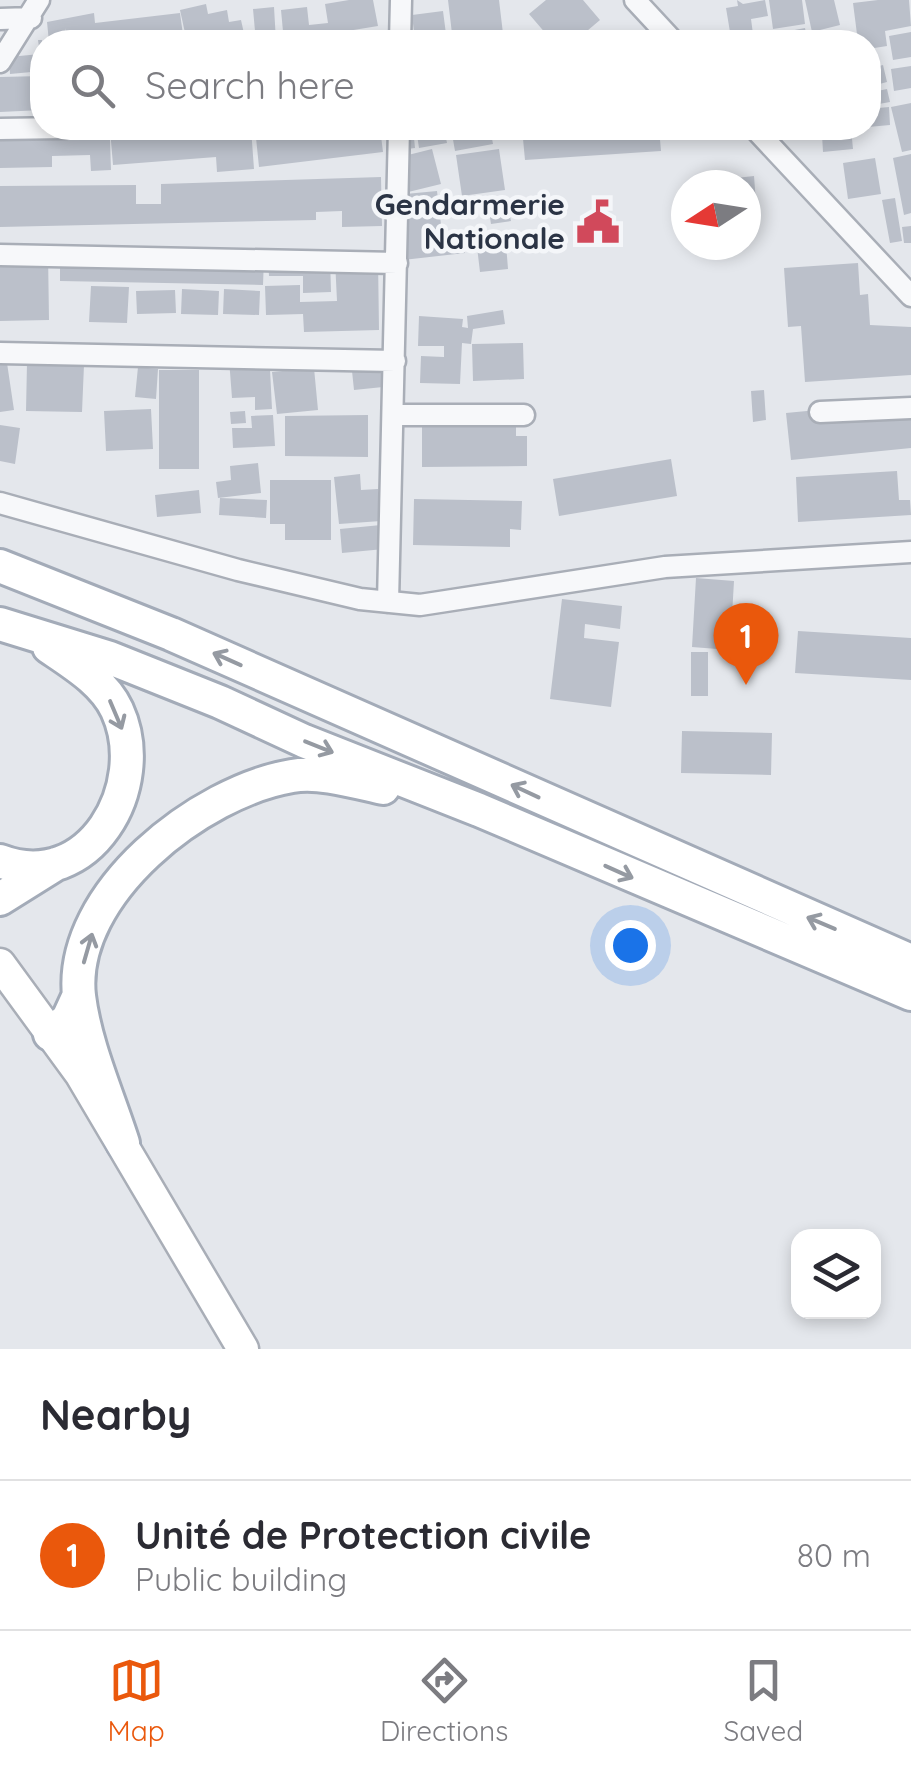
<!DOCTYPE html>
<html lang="en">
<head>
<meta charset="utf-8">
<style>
	:root { --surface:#fff; --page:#f2f2f3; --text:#2b2b33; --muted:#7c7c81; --line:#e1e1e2; --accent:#ea580c }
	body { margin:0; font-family:Quicksand,sans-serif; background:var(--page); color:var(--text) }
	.controls { position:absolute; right:30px; bottom:30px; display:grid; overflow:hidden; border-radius:20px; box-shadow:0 5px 15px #0003 }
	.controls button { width:90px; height:90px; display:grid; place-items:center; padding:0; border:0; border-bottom:2px solid var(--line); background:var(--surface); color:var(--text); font:50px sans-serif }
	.compass { position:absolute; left:671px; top:170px; width:90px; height:90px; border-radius:50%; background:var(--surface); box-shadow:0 5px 15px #0003; rotate:258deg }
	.you { position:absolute; left:630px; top:945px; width:35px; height:35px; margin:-25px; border:8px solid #fff; border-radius:50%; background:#1a73e8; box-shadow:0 0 0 15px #1a73e833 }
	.badge { display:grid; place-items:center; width:65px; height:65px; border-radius:50%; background:var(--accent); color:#fff; font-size:32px; font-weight:700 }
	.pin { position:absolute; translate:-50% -82px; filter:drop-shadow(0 2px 5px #0008) }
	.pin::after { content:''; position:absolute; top:52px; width:35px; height:30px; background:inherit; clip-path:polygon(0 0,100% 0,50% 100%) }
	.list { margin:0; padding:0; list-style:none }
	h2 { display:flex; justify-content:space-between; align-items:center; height:130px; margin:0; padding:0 40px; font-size:42px }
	h2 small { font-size:32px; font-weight:400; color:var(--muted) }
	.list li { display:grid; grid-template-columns:65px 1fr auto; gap:30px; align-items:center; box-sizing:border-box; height:150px; padding:0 40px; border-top:2px solid var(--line) }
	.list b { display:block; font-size:38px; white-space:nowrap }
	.list p { margin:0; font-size:32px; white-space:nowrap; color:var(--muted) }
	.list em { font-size:32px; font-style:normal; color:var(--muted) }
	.icon { flex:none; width:55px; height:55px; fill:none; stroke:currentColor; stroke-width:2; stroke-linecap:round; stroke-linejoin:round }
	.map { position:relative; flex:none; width:911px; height:1349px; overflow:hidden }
	.search { position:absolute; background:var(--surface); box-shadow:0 5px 15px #0003; left:30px; right:30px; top:30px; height:110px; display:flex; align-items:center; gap:25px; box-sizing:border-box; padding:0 35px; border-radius:40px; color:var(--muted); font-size:38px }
	.sheet { height:280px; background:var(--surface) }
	nav { display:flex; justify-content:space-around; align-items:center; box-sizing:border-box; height:140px; border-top:2px solid var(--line); background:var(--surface); font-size:28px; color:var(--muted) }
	nav a { display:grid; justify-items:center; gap:5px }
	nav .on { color:var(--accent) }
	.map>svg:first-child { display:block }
</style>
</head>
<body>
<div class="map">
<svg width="911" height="1349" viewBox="0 0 911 1349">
	<rect width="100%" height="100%" fill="#e4e7ec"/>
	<!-- building -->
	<path fill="#bbc0ca" d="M349 0H373L378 26 329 34 330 42H284L281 10 307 7 309 25 328 23 325 4Z
		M448 0H499L504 42H453Z
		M546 0H583L600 20 574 42H553L529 14Z
		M737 0 743 4 765 0 768 16 751 19 753 34 731 38 726 8 738 6Z
		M769 0H802L805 24 773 29Z
		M805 0H834L840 25 812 32Z
		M878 0H909L911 26 885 31 887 46 868 49V42H858L853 3Z
		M206 4 208 14 227 10 229 22 241 20 245 38 187 42 180 10Z
		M274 7 276 41 256 42 253 9Z
		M443 11 446 34 432 35 433 42H393L392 34 414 32 412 15Z
		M94 13 95 23 180 13 184 42H68L65 28 66 42H49L47 22Z
		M805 28 807 38 839 32 841 42H775L774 34Z
		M911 32V57L893 60 889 36Z
		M771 35 773 42H739V41Z
		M38 40H42V71L10 74 9 57 40 54Z
		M883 65 887 82 872 86 868 69Z
		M911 66V88L894 91 891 69Z
		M42 76V110L0 112V77Z
		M887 89 890 102 868 106V93Z
		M911 103V150L902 152 891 107Z
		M889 107 890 125 868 127V109Z
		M0 126 101 128V140H110L111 170 91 171 90 155 52 156V167L0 168Z
		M130 128H251L254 169 217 172 216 157 113 165 110 129Z
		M255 128H380L383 152 259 167Z
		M396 128H413L415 148 399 150Z
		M416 128H444L447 143 419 148Z
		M451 128H490L493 144 455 151Z
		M522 128H659L661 151 525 160Z
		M790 128H851L853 149 823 152 822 135 792 138Z
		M432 149 441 184 396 195 388 160Z
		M499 149 505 190 462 196 456 155Z
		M911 154V213L904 215 893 158Z
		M875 158 881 194 848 199 843 163Z
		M754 176 757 215H746V185H736V178Z
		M381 177 382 226 342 227V211L316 212V220L0 227V186L136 185V204H161V184Z
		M437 191 442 233 462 231 465 253 403 260 395 195Z
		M895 198 902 241 890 243 882 200Z
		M507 201 511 221 491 224 488 205Z
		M911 226V243H904L902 227Z
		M506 244 508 269 480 272 477 247Z
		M48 252 49 320 0 321V253Z
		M60 252 264 258 263 285 60 281Z
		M330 257 331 292 303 293V276H269L268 258Z
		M378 259 379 330 304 332 303 314 266 315 265 286 300 285V302L337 301 335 260Z
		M858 263 860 295 868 294 870 325 911 327V375L805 382 801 326 788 327 784 268Z
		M91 286 129 287 127 323 89 322Z
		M182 289 219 291 218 315 181 314Z
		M224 289 260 291 259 315 223 314Z
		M175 290 176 313 137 314 136 291Z
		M503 310 505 324 473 329 471 344 462 343 460 384 420 383 421 356 444 357V346H418L419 316 463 319 462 327 468 328 467 316Z
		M523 343 524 379 473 381 472 344Z
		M242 358 243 370 270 369 272 409 255 410V397L232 398 229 359Z
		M7 363 14 410 0 412V364Z
		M27 363 84 365 82 412 26 411Z
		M138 367 158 369 156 399 135 397Z
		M381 367 383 387 354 390 352 371Z
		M314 368 318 410 277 414 272 372Z
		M159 370H199V469H159Z
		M764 390 766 420 753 422 751 391Z
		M911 401V448L791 460 786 413Z
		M151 409 153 449 106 451 104 411Z
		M245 411 246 423 231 424 230 412Z
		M273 415 275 446 233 448 232 428H252L251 416Z
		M368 415V457L285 456V416Z
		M422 420 516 421V436H527V466L422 467Z
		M0 425 20 428 15 464 0 461Z
		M671 459 677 496 559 516 553 479Z
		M258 463 261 493 218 498 216 482 231 480 230 466Z
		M897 471 899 500H910L911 515 798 522 796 477Z
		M360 474 361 490 378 489 381 521 339 524 334 477Z
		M270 480H331V540H285V524H270Z
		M199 490 201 513 157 517 155 495Z
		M220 498 267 500 266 518 219 515Z
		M414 499 522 501 521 530 510 529V547L413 545Z
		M381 525 384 549 342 553 340 529Z
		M696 578 734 581 730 650 692 647Z
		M562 599 622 606 620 629 585 624 584 638 619 642 611 707 550 699Z
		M798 631 911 638V680L795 673Z
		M691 652H708V696H691Z
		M682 731 772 733 771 775 681 773Z"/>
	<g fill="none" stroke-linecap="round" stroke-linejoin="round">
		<!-- minor casing -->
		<g stroke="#a9aeb7" stroke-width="25">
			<path id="minor" d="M635 0 674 42
				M0 19 31 18
				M400 42 401 0
				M0 62 39 0
				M754 128 911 296
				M0 129 65 128
				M0 255 397 263
				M0 353 395 361
				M820 412 911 408
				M393 415H524
				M0 503 238 570 360 599 420 605 665 567 911 552
				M388 602 399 128"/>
		</g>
		<!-- secondary casing -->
		<g stroke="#a9aeb7" stroke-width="35">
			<path id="secondary" d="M0 964 81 1075 243 1349"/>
		</g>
		<!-- primary casing -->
		<g stroke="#a3abb8" stroke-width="38">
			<path id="primary" d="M0 566 171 634 911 961
				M0 624 110 658 220 702 304 741 479 810 911 994
				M0 861C89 895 152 786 117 710 104 682 74 664 49 647
				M0 899 56 864
				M50 1034 68 1019 79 995
				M123 1143C108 1096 85 1045 79 996 68 893 201 791 292 776 319 771 356 782 383 788"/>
		</g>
		<!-- minor -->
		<use href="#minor" stroke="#f7f8fa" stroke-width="20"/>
		<!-- secondary -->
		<use href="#secondary" stroke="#fff" stroke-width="30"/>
		<!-- primary -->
		<use href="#primary" stroke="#fff" stroke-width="32"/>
	</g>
	<!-- one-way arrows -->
	<defs><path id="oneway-shaft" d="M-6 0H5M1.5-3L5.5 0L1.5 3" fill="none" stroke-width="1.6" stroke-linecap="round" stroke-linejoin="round" transform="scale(2.5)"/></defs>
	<g stroke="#959aa2">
		<use href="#oneway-shaft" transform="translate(227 659) rotate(-156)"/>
		<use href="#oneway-shaft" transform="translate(116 715) rotate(67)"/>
		<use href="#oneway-shaft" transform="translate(319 747) rotate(22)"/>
		<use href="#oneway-shaft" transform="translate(525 791) rotate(-155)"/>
		<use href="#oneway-shaft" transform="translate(619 872) rotate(24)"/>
		<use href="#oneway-shaft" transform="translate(821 923) rotate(-157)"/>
		<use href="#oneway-shaft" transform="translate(88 948) rotate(-74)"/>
	</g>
	<!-- icons -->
	<defs>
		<g id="civic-bare" transform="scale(3.45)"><path d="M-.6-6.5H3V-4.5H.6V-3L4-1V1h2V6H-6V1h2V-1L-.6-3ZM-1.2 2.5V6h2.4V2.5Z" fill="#d1495b" stroke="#f4f6f9" stroke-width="2.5" paint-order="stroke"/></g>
	</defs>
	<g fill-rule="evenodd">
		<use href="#civic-bare" x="598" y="222"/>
	</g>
	<g text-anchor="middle" stroke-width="9" stroke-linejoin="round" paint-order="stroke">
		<!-- poi labels -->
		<g font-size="30" font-weight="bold" fill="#2b3445" stroke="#f4f6f9" text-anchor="end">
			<text x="565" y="215">Gendarmerie<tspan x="565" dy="34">Nationale</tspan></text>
		</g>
	</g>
</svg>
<div class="controls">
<button><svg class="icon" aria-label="layers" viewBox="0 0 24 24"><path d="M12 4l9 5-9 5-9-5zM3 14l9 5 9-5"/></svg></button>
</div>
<svg class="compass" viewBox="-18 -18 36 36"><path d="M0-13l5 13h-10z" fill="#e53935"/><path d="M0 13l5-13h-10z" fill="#7c7c81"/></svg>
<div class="you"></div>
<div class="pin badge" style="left:746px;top:685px">1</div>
<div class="search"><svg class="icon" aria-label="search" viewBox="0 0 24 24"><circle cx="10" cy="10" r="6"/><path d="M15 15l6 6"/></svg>Search here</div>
</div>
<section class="sheet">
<h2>Nearby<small></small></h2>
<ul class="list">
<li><span class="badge">1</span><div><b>Unité de Protection civile</b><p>Public building</p></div><em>80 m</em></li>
</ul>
</section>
<nav>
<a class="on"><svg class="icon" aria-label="map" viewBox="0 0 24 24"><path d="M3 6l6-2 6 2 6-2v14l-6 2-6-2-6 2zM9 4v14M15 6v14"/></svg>Map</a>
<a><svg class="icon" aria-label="directions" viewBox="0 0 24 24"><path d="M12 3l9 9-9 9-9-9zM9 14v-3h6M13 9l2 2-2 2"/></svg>Directions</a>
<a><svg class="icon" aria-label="saved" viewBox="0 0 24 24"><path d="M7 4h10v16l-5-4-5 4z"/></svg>Saved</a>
</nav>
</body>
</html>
